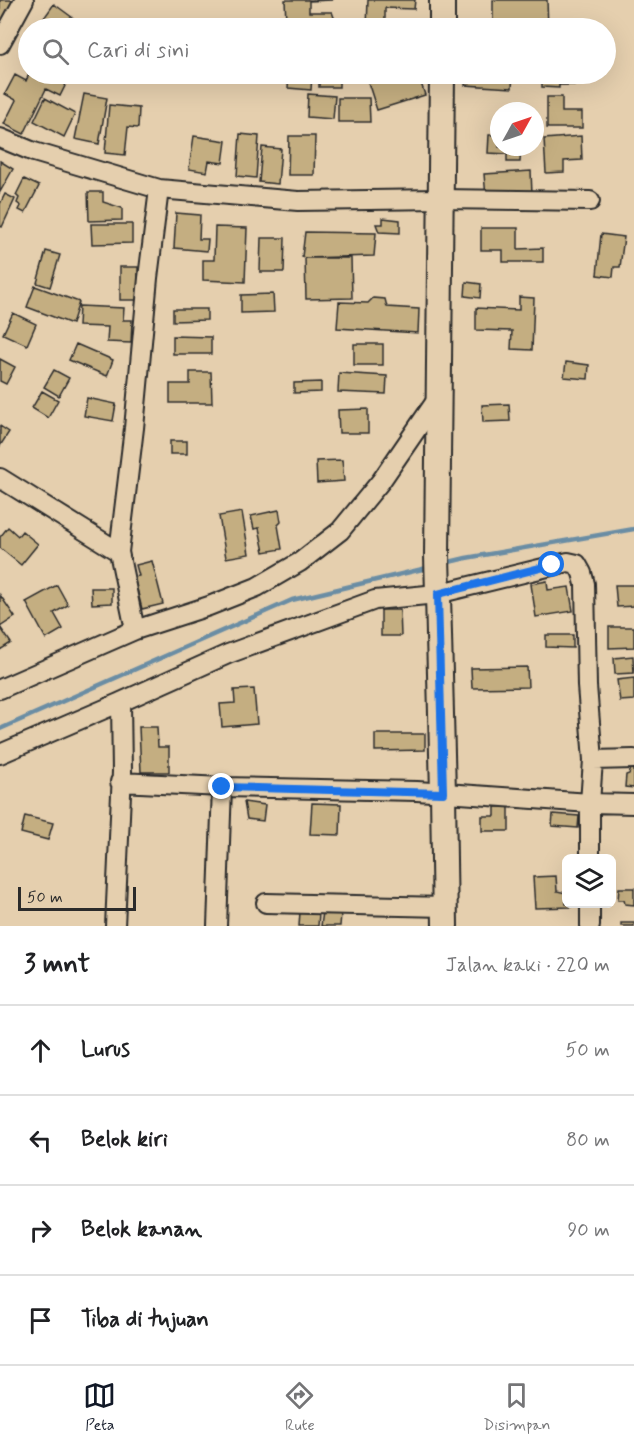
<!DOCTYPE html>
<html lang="id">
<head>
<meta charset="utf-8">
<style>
	:root { --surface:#fff; --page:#f2f2f2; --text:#202124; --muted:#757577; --line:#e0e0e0; --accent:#111827 }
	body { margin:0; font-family:Mynerve,sans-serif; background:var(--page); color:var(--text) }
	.controls { position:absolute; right:18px; bottom:18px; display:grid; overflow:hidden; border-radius:9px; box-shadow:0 6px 24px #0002 }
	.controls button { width:54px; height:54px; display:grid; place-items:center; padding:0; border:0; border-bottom:2px solid var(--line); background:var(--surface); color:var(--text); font:30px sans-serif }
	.compass { position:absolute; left:490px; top:102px; width:54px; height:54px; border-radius:50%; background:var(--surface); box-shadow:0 6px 24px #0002; rotate:50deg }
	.scale { position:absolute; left:18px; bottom:15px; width:118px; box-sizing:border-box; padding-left:6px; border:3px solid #2b2b2b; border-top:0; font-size:16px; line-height:21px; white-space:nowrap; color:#2b2b2b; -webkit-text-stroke:4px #e5cfae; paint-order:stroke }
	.stop { position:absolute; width:18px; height:18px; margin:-14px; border:4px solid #1a73e8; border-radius:50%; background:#fff }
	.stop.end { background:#1a73e8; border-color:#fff; box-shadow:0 2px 6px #0008 }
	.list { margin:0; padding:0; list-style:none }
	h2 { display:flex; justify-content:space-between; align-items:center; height:78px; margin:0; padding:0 24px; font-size:26px }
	h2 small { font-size:20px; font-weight:400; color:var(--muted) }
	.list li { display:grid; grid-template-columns:39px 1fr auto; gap:18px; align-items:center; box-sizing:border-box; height:90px; padding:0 24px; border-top:2px solid var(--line) }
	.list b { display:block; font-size:22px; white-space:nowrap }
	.list em { font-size:20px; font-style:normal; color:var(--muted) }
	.icon { flex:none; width:33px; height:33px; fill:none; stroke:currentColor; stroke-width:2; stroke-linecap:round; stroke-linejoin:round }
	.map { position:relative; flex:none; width:634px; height:926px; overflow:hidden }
	.search { position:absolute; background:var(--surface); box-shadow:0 6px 24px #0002; left:18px; right:18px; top:18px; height:66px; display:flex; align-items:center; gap:15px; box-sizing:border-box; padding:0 21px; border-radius:33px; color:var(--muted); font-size:22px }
	.sheet { height:438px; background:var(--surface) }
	nav { display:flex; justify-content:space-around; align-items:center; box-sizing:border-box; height:84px; border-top:2px solid var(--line); background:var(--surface); font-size:16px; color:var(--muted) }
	nav a { display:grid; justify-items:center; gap:3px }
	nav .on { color:var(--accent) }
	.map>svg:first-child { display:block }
</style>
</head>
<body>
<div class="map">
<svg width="634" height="926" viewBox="0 0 634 926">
	<rect width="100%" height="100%" fill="#e5cfae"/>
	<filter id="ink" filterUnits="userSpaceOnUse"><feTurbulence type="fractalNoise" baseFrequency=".0167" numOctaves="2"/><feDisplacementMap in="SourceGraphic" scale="12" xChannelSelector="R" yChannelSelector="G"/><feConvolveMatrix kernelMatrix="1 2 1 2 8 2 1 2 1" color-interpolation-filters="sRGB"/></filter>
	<g filter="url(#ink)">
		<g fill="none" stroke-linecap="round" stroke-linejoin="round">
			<!-- stream -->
			<path stroke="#6a8da4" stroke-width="4.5" d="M445 563 466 558 634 529
				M0 729 292 600 431 567"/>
		</g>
		<!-- building -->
		<path fill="#c4ae81" stroke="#2b2b2b" stroke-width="1.5" d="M0 0H11L18 4 0 32Z
			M285 0H333L309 1V12H332L335 20 286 21Z
			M368 0H415L414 9 385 8V21L408 22 407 28H367Z
			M493 0H547L548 28H528V21L493 22Z
			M54 4 84 26 82 28H53L55 26 44 18Z
			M284 26H339V28H284Z
			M29 74H60L69 78 60 96 46 89 24 134 4 124 16 100 5 94 15 75 26 81Z
			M289 74H312L311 90 288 88Z
			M319 74H339V87H319Z
			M374 74H418L425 95 377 110 366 76Z
			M466 74H513L512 88 465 85Z
			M542 74H574V85H559V88L542 87Z
			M84 94 107 98 99 144 75 139Z
			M308 94 335 96 333 119 307 117Z
			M547 97H562V112H582V128H547Z
			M45 98 75 114 64 137 34 121Z
			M338 98H369L370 122H338Z
			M109 105 139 108 138 128 128 127 125 155 105 153Z
			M513 107 531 108V111H512Z
			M240 134 259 136 256 178 237 176Z
			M489 135H499V147H521L520 162H507V154L488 153Z
			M194 136 226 141 223 163 209 161 207 172 189 169Z
			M289 136H315L314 175H288Z
			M581 136 582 160 564 161V172L546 173 544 139Z
			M262 147 281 149 278 184 259 182Z
			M0 161 13 169 0 192Z
			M531 171 532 194 486 197 484 174Z
			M24 179 39 186 25 213 19 210 21 206 17 203 19 198 16 195Z
			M88 192H103V202L122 208V220L89 221Z
			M5 194 15 199 2 227 0 226V204Z
			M176 213 200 215 199 239H208L207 251 174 248Z
			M383 218 400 220V233L379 232 376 224H383Z
			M91 224H132V243L92 244Z
			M215 227 247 228 245 282 203 280V260H214Z
			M481 228H518V249L543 248V262H503V250H481Z
			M305 232 376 233 374 256 305 258 302 257Z
			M601 234 624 237 620 267H614L613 277 597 275Z
			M261 238H285L284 272H260Z
			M46 251 60 255 50 287 37 283Z
			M305 258H351L352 298 306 299Z
			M120 267H138V300H120Z
			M466 282 481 284 480 298 465 296Z
			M35 286 79 302 72 324 27 307Z
			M273 294 274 312 241 313V295Z
			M519 297 534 298 532 350 511 349 512 331 476 330V308L519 310Z
			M373 298 385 299 387 307 419 309 418 333 337 328 339 302 368 303Z
			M79 306 124 308 123 320H132L131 343 107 342 108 327 78 326Z
			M173 309H207V320L173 321Z
			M13 313 36 324 27 345 3 334Z
			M173 336 211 337V354H173Z
			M76 344 113 360 107 376 69 360Z
			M354 344H383V365H354Z
			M0 359 15 367 6 384 0 381Z
			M566 362 589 365 588 379 564 377Z
			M54 370 69 378 59 396 44 387Z
			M190 372H211L212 403H170V384H190Z
			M339 373 387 376 386 394 338 392Z
			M321 382V392L294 393V383Z
			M42 391 58 400 48 418 32 408Z
			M87 398 116 404 113 421 84 416Z
			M509 404 510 421 483 422 482 405Z
			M368 409V433H339L338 410Z
			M0 426 9 432 0 446Z
			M170 441H187V454H170Z
			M342 460 344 481 317 483 316 461Z
			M279 510 281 522 278 525 282 549 264 552 259 528 254 529 251 516Z
			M242 512 249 554 226 558 219 516Z
			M8 527 18 536 22 531 38 544 21 565 0 548V537Z
			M152 561 163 604 142 609 134 577 139 576 136 565Z
			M547 581 548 590 569 587 573 611 536 617 531 584Z
			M57 585 68 605 54 613 63 629 46 639 26 602Z
			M615 585H634V606L617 607Z
			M91 588H112V603L92 604Z
			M0 595 15 617 0 627 11 643 0 650Z
			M381 610H400L401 636H381Z
			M609 627H634V647L609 648Z
			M546 635H573V648L546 647Z
			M633 656 634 673 615 674 614 658Z
			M527 667 528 687 472 688 471 668Z
			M634 678V700L620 701 617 680Z
			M254 689 257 724 222 727 220 704 235 703 234 690Z
			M139 727H157L158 747H169V772H141Z
			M375 734H425V750L375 751Z
			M631 769H634V788L625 787 626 775 629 774Z
			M244 802 265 805 263 821 247 819Z
			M312 803 341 804 340 835 310 834Z
			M495 807H509V831H482V816H495Z
			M553 814 579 816 578 828 552 826Z
			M25 816 53 823 48 840 21 833Z
			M556 876 557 891 566 893V904H571V907L535 908 533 877Z
			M619 888H634V905L625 904 624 900H618Z
			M300 912 319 913 318 926H299Z
			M323 912 341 914 340 926H321Z
			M621 923H634V926H621Z"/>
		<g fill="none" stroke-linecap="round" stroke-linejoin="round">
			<!-- street casing -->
			<g stroke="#2b2b2b" stroke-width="22">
				<path id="street" d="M0 44 24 0
					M0 138 34 152 159 189 298 201 440 199 590 201
					M0 478 119 552
					M135 630 119 552 134 428 148 278 159 189
					M0 689 135 630 209 606 257 587 300 562 340 531 381 481 438 398
					M0 754 121 702
					M120 782 222 787 417 791 590 803 634 804
					M590 858V803L593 760 634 759
					M266 903 445 907
					M115 926 122 772 121 702 228 654 375 600 437 594 568 562 577 564 582 573 585 584 587 686 593 760
					M217 926 222 787
					M590 926V904"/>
			</g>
			<!-- secondary casing -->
			<g stroke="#2b2b2b" stroke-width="28">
				<path id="secondary" d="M442 28V0
					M442 74 437 555 443 793 445 926"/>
			</g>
			<!-- street -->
			<use href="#street" stroke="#e5cfae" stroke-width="18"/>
			<!-- secondary -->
			<use href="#secondary" stroke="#e5cfae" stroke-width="24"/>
		</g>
	</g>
	<g fill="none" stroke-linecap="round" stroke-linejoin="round" filter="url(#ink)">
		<!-- route -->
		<path stroke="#1a73e8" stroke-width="8" d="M222 787 443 793 438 594 552 565"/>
	</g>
</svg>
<div class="controls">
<button><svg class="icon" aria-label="layers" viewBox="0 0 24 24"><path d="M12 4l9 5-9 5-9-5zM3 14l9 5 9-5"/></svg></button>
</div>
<svg class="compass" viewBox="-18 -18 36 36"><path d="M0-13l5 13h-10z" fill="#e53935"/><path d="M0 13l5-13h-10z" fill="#757577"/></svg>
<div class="scale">50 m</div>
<div class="stop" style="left:552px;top:565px"></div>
<div class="stop end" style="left:222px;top:787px"></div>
<div class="search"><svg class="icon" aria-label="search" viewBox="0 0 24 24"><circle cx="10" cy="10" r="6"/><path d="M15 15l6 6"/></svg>Cari di sini</div>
</div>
<section class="sheet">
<h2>3 mnt<small>Jalan kaki · 220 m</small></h2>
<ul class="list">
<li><svg class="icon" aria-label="ahead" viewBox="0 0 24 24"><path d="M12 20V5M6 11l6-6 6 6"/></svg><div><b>Lurus</b></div><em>50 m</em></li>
<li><svg class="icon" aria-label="left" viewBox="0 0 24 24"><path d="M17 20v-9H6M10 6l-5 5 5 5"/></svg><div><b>Belok kiri</b></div><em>80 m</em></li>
<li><svg class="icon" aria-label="right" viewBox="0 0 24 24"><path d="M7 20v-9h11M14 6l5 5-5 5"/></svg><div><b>Belok kanan</b></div><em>90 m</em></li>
<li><svg class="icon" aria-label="arrive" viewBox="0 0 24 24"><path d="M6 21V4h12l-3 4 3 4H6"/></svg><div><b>Tiba di tujuan</b></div></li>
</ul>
</section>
<nav>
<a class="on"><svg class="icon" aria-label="map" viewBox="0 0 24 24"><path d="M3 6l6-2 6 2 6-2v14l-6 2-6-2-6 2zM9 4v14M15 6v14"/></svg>Peta</a>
<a><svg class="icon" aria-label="directions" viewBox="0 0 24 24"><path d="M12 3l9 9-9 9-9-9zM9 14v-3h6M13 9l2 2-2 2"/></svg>Rute</a>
<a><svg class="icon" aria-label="saved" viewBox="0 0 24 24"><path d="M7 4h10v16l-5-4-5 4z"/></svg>Disimpan</a>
</nav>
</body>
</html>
